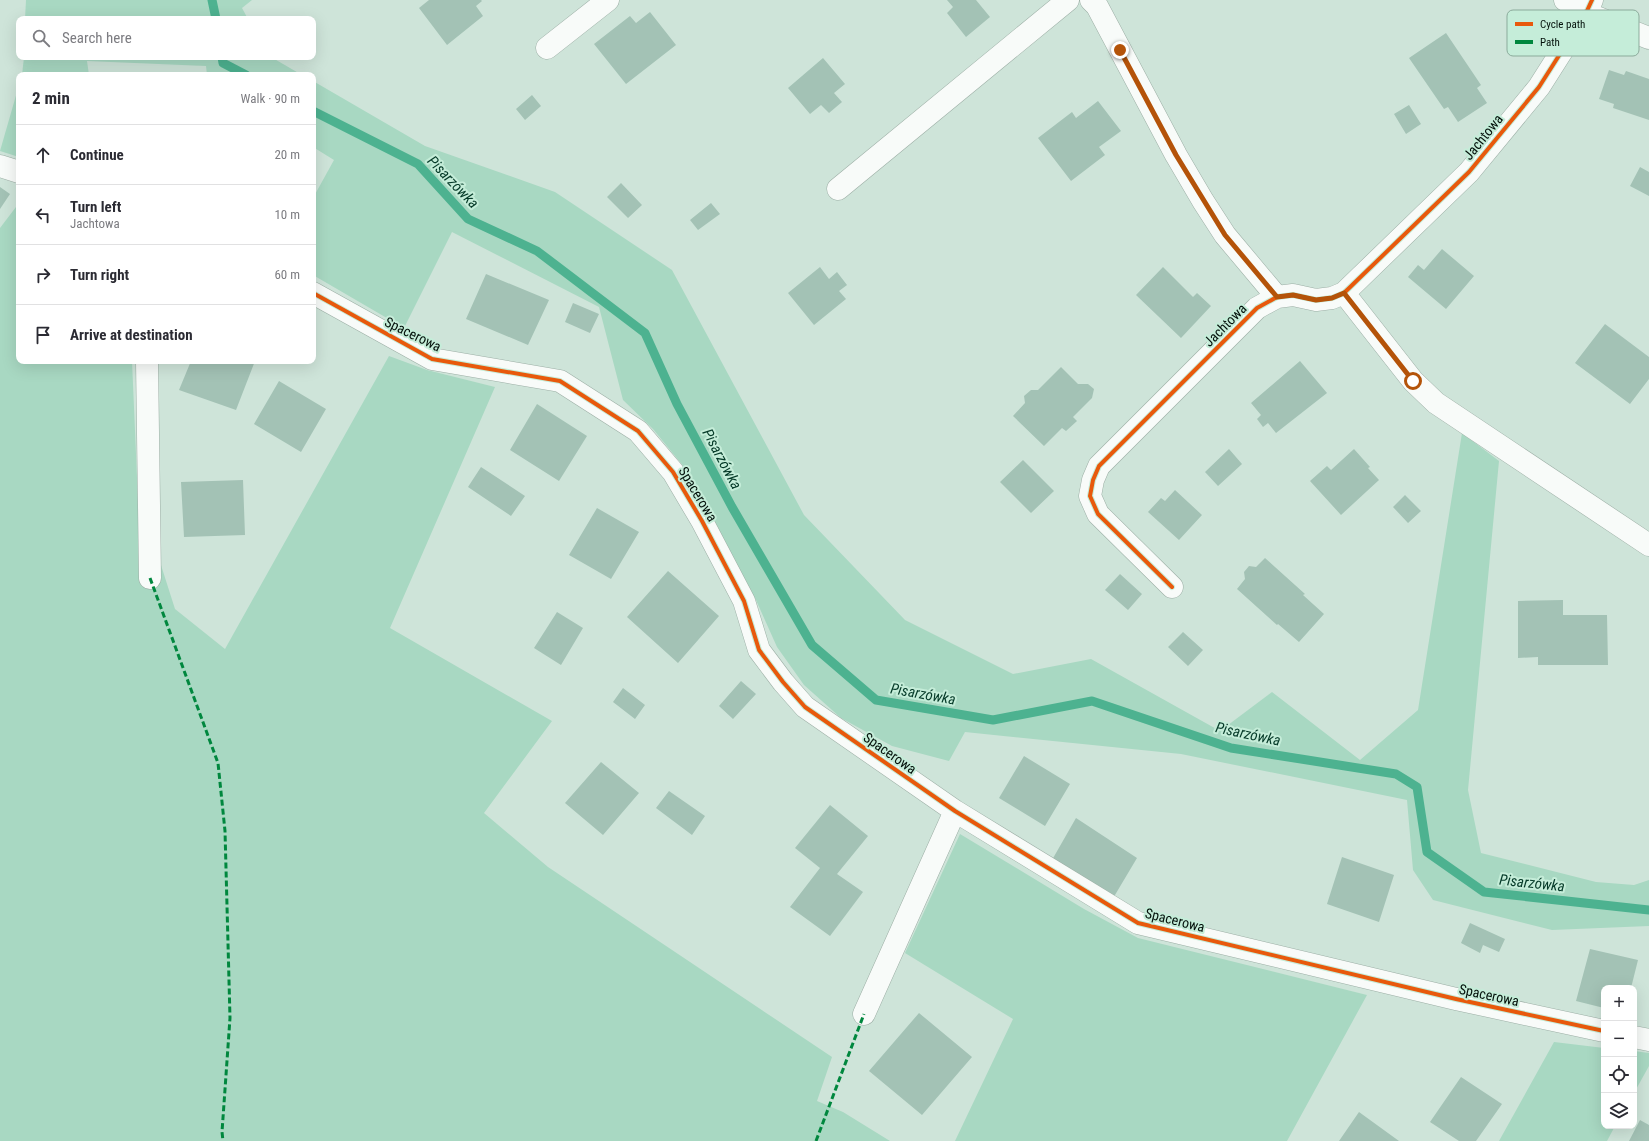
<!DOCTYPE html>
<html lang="en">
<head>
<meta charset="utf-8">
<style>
	:root { --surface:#fff; --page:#f2f2f3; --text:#2b2b33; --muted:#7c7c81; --line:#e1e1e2 }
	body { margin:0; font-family:"Roboto Condensed",sans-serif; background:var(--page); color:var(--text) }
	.controls { position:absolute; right:12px; bottom:12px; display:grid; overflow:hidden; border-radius:8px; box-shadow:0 4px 16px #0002 }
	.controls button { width:36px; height:36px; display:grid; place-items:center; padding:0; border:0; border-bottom:1px solid var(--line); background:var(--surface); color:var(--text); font:20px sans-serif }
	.stop { position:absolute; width:12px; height:12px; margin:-9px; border:3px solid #b45309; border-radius:50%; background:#fff }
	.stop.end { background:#b45309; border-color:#fff; box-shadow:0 1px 4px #0008 }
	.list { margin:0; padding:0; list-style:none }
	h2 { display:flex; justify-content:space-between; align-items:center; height:52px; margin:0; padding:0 16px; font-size:17px }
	h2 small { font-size:13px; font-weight:400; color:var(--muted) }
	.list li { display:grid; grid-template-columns:26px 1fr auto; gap:12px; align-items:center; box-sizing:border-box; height:60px; padding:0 16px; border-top:1px solid var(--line) }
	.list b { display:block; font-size:15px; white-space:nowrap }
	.list p { margin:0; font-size:13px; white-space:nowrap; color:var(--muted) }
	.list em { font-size:13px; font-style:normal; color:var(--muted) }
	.icon { flex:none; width:22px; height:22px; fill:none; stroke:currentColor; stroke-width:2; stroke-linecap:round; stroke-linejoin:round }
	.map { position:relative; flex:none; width:1649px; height:1141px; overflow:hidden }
	.search { position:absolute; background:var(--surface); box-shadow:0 4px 16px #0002; left:16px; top:16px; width:300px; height:44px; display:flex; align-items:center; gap:10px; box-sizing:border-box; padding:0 14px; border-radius:8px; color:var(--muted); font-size:15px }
	.panel { position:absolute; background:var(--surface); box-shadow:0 4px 16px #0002; left:16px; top:72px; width:300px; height:292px; border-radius:8px }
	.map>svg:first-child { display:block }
</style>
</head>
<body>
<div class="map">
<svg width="1649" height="1141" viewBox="0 0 1649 1141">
	<rect width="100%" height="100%" fill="#cee4d9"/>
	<!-- green -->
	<path fill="#a8d8c2" d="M26 0H252L242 8 248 19H25Z
		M24 57H271L302 75H207L206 66 87 61 89 75H22Z
		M313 81 425 146 555 192 672 270 804 515 905 620 1013 674 1091 659 1220 731 1272 692 1360 760 1418 710 1462 433 1499 461 1468 790 1481 853 1596 882 1634 885 1649 880V926L1552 930 1433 900 1413 870 1407 800 1181 754 965 732 949 761 892 746 841 718 804 685 777 647 756 600 710 519 684 467 653 429 623 400 599 307 452 232 404 328 313 275V198L334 160 313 147Z
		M19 85V157L0 151Z
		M19 203V361H132L141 570 160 562 175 609 225 649 389 356 427 370 495 387 390 628 552 721 484 813 548 867 832 1057 817 1101 843 1112 890 1141H0V228Z
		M960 834 1084 909 1138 938 1367 995 1287 1141H955L1013 1019 905 953Z
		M1554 1042 1604 1048V1126H1615L1607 1141H1499Z
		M1634 1051 1649 1053V1066L1634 1093Z"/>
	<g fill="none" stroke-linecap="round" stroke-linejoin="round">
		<!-- stream -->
		<path stroke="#4db290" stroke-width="9" d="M212 0 216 19
			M222 57 223 63 246 75
			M313 111 418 164 468 219 537 251 645 333 677 404 732 507 812 645 876 700 993 720 1092 701 1231 748 1396 774 1417 787 1427 852 1484 892 1649 910"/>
	</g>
	<!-- building -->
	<path fill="#a3c2b5" d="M429 0H481L482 1 476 6 483 16 447 45 419 8Z
		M947 0H976L990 17 966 37 947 13 953 7Z
		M650 12 676 45 626 84 594 44 630 16 636 23Z
		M1446 33 1481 85 1477 88 1487 103 1458 122 1448 107 1444 109 1409 58Z
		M823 58 845 84 834 93 842 102 829 113 821 105 810 114 788 88Z
		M1609 70 1624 75 1626 71 1649 79V120L1613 108 1614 104 1599 99Z
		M532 95 541 106 525 120 516 109Z
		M1098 101 1121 131 1099 147 1105 155 1071 181 1038 138 1072 112 1076 118Z
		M1409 105 1421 124 1406 134 1394 114Z
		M1640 167 1649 172V196L1630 186Z
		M621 183 642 205 628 218 607 197Z
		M0 187 10 194 0 209Z
		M711 203 720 214 698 230 690 220Z
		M1442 249 1474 276 1446 309 1408 277 1418 265 1424 270Z
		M820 267 829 279 837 272 847 285 839 291 846 299 814 325 788 293Z
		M1163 267 1193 297 1197 293 1211 306 1181 338 1136 295Z
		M486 274 549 300 528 345 466 319Z
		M573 303 599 314 590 333 565 322Z
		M1605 324 1649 357V379L1630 404 1575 363Z
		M191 361H255L236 410 179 390Z
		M1300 361 1327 393 1276 433 1268 423 1263 427 1257 419 1261 415 1251 403Z
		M1061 367 1078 384H1088L1094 389 1092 398 1073 417 1077 421 1066 431 1062 428 1044 446 1013 416 1025 403 1024 396 1031 390H1038Z
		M279 381 326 409 301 452 254 424Z
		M537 404 587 436 559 481 510 450Z
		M1229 449 1242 464 1218 486 1205 472Z
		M1354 449 1370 467 1368 468 1379 480 1341 515 1310 481 1327 466 1331 470Z
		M1023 460 1054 491 1031 513 1000 482Z
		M481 467 525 496 511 516 468 487Z
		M243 480 245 535 184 537 181 482Z
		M1175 490 1202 515 1179 540 1148 512 1161 498 1165 501Z
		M1405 495 1421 511 1408 523 1393 507Z
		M597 508 639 532 611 579 569 555Z
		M1265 558 1305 594 1303 595 1324 614 1299 642 1278 624 1277 625 1237 589 1245 579 1244 572 1249 566 1256 567Z
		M668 571 719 616 678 663 627 617Z
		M1120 574 1142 594 1128 610 1105 590Z
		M1563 600V615H1607L1608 665H1538V657L1518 658V601Z
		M557 612 583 628 561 665 534 648Z
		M1183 632 1203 650 1188 666 1168 647Z
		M741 681 756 694 733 719 719 706Z
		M623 688 645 705 635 719 613 702Z
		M1024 756 1070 784 1045 826 999 798Z
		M601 762 639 793 603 835 565 803Z
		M669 791 705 816 692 835 656 808Z
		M830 805 868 836 837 874 863 892 830 936 790 907 820 868 795 848Z
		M1076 818 1137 858 1112 900 1052 860Z
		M1342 857 1394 875 1379 922 1327 904Z
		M1470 923 1505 939 1499 952 1483 945 1480 953 1461 943Z
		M1590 949 1638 960 1631 988H1604V1008L1576 1001Z
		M919 1013 972 1057 922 1115 869 1071Z
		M1461 1077 1502 1104 1476 1141H1459L1430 1122Z
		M1359 1112 1399 1141H1339Z
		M1640 1120 1649 1125V1141H1629Z"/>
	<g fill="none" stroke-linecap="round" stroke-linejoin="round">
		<!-- minor casing -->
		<g stroke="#9caea5" stroke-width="23">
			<path id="minor" d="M1091 0 1097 6 1176 155 1203 201 1225 235 1277 297
				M1565 0 1586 13 1649 38
				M547 48 608 0
				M0 166 19 172
				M838 189 1068 0
				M313 293 432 359 560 381 638 431 673 472 702 521 744 601 759 650 783 682 805 707 955 811 1138 923 1456 999 1604 1031
				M1344 293 1413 381 1436 403 1649 545
				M147 361 150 578
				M1172 587 1098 514 1090 496 1093 480 1099 466 1257 308 1277 297 1293 295 1316 300 1332 298 1344 293 1469 172 1539 87 1586 13 1592 0
				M864 1014 955 811
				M1634 1037 1649 1040"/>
		</g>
		<!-- minor -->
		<use href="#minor" stroke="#f8fbf9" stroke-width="22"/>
		<!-- quiet -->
		<path stroke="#00873e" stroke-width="3" stroke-dasharray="6 3" stroke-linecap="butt" d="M150 578 218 763 225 831 230 1018 222 1132 223 1141
			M816 1141 864 1014"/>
		<!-- cycleway casing -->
		<g stroke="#c5edd9" stroke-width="6">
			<path id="cycleway" d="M313 293 432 359 560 381 638 431 673 472 702 521 744 601 759 650 783 682 805 707 955 811 1138 923 1456 999 1604 1031
				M1172 587 1098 514 1090 496 1093 480 1099 466 1257 308 1277 297 1293 295 1316 300 1332 298 1344 293 1469 172 1539 87 1586 13 1592 0"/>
		</g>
		<!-- cycleway -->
		<use href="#cycleway" stroke="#e8590c" stroke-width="4"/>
	</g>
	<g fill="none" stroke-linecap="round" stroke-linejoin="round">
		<!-- route -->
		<path stroke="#b45309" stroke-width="5" d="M1120 50 1176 155 1225 235 1277 297 1293 295 1316 300 1332 298 1344 293 1413 381"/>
	</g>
	<g text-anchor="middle" stroke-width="4" stroke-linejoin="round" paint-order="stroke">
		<!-- street labels -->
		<g font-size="14" fill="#03100a" stroke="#c5edd9">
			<text transform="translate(1483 137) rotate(-51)" y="5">Jachtowa</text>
			<text transform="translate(1225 325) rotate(-45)" y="5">Jachtowa</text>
			<text transform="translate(413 334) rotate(26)" y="5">Spacerowa</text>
			<text transform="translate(698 494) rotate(59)" y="5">Spacerowa</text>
			<text transform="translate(890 753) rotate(35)" y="5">Spacerowa</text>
			<text transform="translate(1175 920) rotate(14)" y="5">Spacerowa</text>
			<text transform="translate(1489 995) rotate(12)" y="5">Spacerowa</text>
		</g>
		<!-- water labels -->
		<g font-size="15" font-style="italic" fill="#053a28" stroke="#c5edd9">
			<text transform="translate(453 182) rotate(46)" y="5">Pisarzówka</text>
			<text transform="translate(722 459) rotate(62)" y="5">Pisarzówka</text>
			<text transform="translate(923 694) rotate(10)" y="5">Pisarzówka</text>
			<text transform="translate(1248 734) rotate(12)" y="5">Pisarzówka</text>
			<text transform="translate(1532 883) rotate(6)" y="5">Pisarzówka</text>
		</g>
	</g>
	<!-- legend -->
	<rect x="1507" y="10" width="132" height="46" rx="6" fill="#c5edd9" stroke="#8bab9b" stroke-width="1"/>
	<rect x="1515" y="22" width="18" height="4" fill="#e8590c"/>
	<rect x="1515" y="40" width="18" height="4" fill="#00873e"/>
	<g font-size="11" fill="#03100a">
		<text x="1540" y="28">Cycle path</text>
		<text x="1540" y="46">Path</text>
	</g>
</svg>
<div class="controls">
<button>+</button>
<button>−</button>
<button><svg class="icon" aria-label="locate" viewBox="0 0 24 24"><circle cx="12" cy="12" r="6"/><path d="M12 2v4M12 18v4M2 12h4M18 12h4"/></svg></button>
<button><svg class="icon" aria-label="layers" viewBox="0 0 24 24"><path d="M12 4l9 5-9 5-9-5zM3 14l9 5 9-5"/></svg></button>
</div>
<div class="stop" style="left:1413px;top:381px"></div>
<div class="stop end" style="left:1120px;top:50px"></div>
<div class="search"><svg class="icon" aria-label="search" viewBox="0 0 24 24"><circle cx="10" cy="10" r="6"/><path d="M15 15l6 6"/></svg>Search here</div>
<section class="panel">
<h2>2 min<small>Walk · 90 m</small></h2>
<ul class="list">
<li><svg class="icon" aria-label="ahead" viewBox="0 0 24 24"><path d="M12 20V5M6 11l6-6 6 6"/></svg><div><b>Continue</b></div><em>20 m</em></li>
<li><svg class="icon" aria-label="left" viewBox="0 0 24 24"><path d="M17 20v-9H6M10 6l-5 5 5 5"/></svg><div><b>Turn left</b><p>Jachtowa</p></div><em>10 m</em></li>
<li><svg class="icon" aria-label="right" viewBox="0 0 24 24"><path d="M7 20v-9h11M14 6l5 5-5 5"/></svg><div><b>Turn right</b></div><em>60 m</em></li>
<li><svg class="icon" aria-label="arrive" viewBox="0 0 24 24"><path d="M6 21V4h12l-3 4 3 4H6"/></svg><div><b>Arrive at destination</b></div></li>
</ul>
</section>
</div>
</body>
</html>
